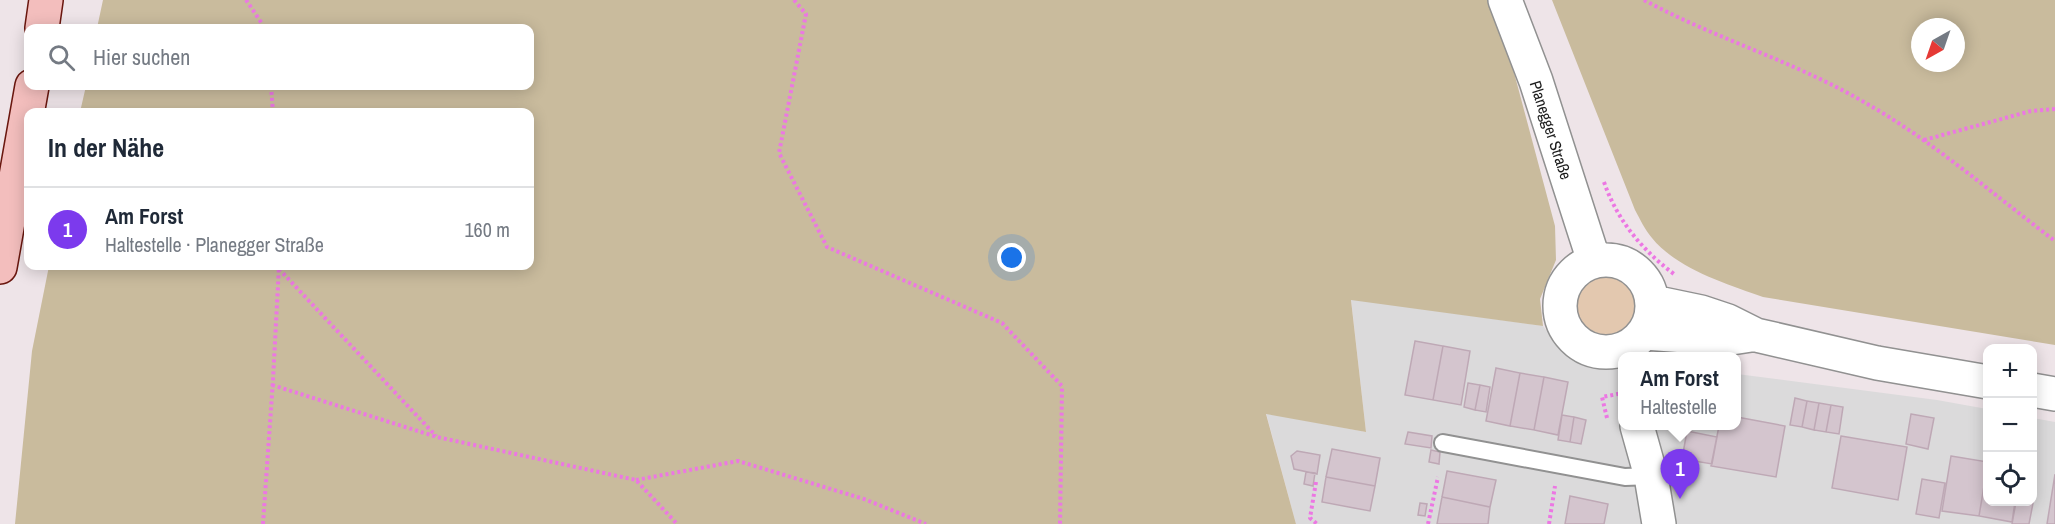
<!DOCTYPE html>
<html lang="de">
<head>
<meta charset="utf-8">
<style>
	:root { --surface:#fff; --page:#f6f6f7; --text:#1f2937; --muted:#747a83; --line:#e0e1e3; --accent:#7c3aed }
	body { margin:0; font-family:"Archivo Narrow",sans-serif; background:var(--page); color:var(--text) }
	.controls { position:absolute; right:18px; bottom:18px; display:grid; overflow:hidden; border-radius:12px; box-shadow:0 3px 15px #0003 }
	.controls button { width:54px; height:54px; display:grid; place-items:center; padding:0; border:0; border-bottom:2px solid var(--line); background:var(--surface); color:var(--text); font:30px sans-serif }
	.compass { position:absolute; left:1911px; top:18px; width:54px; height:54px; border-radius:50%; background:var(--surface); box-shadow:0 3px 15px #0003; rotate:220deg }
	.you { position:absolute; left:1012px; top:258px; width:21px; height:21px; margin:-15px; border:4px solid #fff; border-radius:50%; background:#1a73e8; box-shadow:0 0 0 9px #1a73e833 }
	.badge { display:grid; place-items:center; width:39px; height:39px; border-radius:50%; background:var(--accent); color:#fff; font-size:20px; font-weight:700 }
	.pin { position:absolute; translate:-50% -50px; filter:drop-shadow(0 2px 3px #0008) }
	.pin::after { content:''; position:absolute; top:32px; width:21px; height:18px; background:inherit; clip-path:polygon(0 0,100% 0,50% 100%) }
	.popup { position:absolute; left:1618px; top:352px; width:123px; height:78px; box-sizing:border-box; display:grid; place-content:center; border-radius:12px; background:var(--surface); filter:drop-shadow(0 2px 4px #0005); font-size:20px; white-space:nowrap; color:var(--muted) }
	.popup b { font-size:22px; color:var(--text) }
	.popup::after { content:''; position:absolute; left:50%; top:100%; margin-left:-12px; border:12px solid transparent; border-top-color:var(--surface) }
	.list { margin:0; padding:0; list-style:none }
	h2 { display:flex; justify-content:space-between; align-items:center; height:78px; margin:0; padding:0 24px; font-size:26px }
	h2 small { font-size:20px; font-weight:400; color:var(--muted) }
	.list li { display:grid; grid-template-columns:39px 1fr auto; gap:18px; align-items:center; box-sizing:border-box; height:84px; padding:0 24px; border-top:2px solid var(--line) }
	.list b { display:block; font-size:22px; white-space:nowrap }
	.list p { margin:0; font-size:20px; white-space:nowrap; color:var(--muted) }
	.list em { font-size:20px; font-style:normal; color:var(--muted) }
	.icon { flex:none; width:33px; height:33px; fill:none; stroke:currentColor; stroke-width:2; stroke-linecap:round; stroke-linejoin:round }
	.map { position:relative; flex:none; width:2055px; height:524px; overflow:hidden }
	.search { position:absolute; background:var(--surface); box-shadow:0 3px 15px #0003; left:24px; top:24px; width:510px; height:66px; display:flex; align-items:center; gap:15px; box-sizing:border-box; padding:0 21px; border-radius:12px; color:var(--muted); font-size:22px }
	.panel { position:absolute; background:var(--surface); box-shadow:0 3px 15px #0003; left:24px; top:108px; width:510px; height:162px; border-radius:12px }
	.map>svg:first-child { display:block }
</style>
</head>
<body>
<div class="map">
<svg width="2055" height="524" viewBox="0 0 2055 524">
	<rect width="100%" height="100%" fill="#eee4e8"/>
	<!-- residential -->
	<path fill="#dbdadb" d="M1351 299 1543 326 1561 350 1586 365 1623 366V426H1737V374L1937 400 1987 409 1988 502H2032L2033 418 2055 422V524H1296L1266 413 1366 432Z"/>
	<!-- grass -->
	<path fill="#e3c8af" d="M1576 306a30 30 0 1 1 60 0a30 30 0 1 1-60 0Z"/>
	<!-- forest -->
	<path fill="#c9bb9d" fill-rule="evenodd" d="M103 0H1488L1508 50 1555 226 1556 260 1540 299 1543 326 1351 300 1366 432 1266 414 1296 524H15L32 351 49 266H530V112H80L86 86H530V28H97Z
		M1552 0H2055V345L1763 297C1727 284 1677 269 1652 238 1645 230 1640 219 1635 210ZM1920 27H1956V63H1920Z"/>
	<!-- building -->
	<path fill="#d4c5ce" stroke="#bea8b5" stroke-width="1.5" d="M1415 341 1443 346 1433 400 1405 395Z
		M1443 346 1470 351 1461 405 1433 400Z
		M1496 368 1520 373 1510 426 1486 421Z
		M1520 373 1544 377 1534 430 1510 426Z
		M1544 377 1568 382 1558 435 1534 430Z
		M1468 383 1480 385 1475 410 1464 407Z
		M1480 385 1490 387 1486 412 1475 410Z
		M1795 398 1807 401 1802 427 1790 425Z
		M1807 401 1819 403 1814 430 1802 427Z
		M1819 403 1831 405 1826 432 1814 430Z
		M1831 405 1843 407 1839 434 1826 432Z
		M1911 414 1934 418 1928 449 1906 444Z
		M1562 415 1574 417 1570 442 1558 440Z
		M1574 417 1586 420 1581 444 1570 442Z
		M1737 417 1785 426 1776 477 1711 466 1719 426H1737Z
		M1687 431 1717 437 1712 464 1682 459Z
		M1408 432 1432 436 1431 448 1405 444Z
		M1841 436 1907 447 1898 500 1832 488Z
		M1332 449 1380 458 1375 486 1326 477Z
		M1431 450 1440 452 1439 464 1429 462Z
		M1297 451 1320 455 1317 474 1294 469 1291 456Z
		M1951 456 1988 462 1979 516 1942 511Z
		M1988 463V502H2015L2012 522 1979 516Z
		M1447 471 1496 480 1490 507 1442 497Z
		M1306 472 1315 473 1313 486 1304 484Z
		M2055 474V524H2047Z
		M1326 477 1375 486 1370 511 1322 502Z
		M1922 479 1945 483 1939 518 1916 514Z
		M1570 496 1608 504 1604 524H1565Z
		M1442 497 1490 507 1488 524H1437Z
		M2032 497 2034 498 2029 524H2012L2016 502H2032Z
		M1420 503 1427 504 1425 516 1418 515Z"/>
	<g fill="none" stroke-linecap="round" stroke-linejoin="round">
		<!-- service casing -->
		<g stroke="#919191" stroke-width="20">
			<path id="service" d="M1443 443 1625 477 1651 476"/>
		</g>
		<!-- tertiary casing -->
		<g stroke="#919191" stroke-width="36">
			<path id="tertiary" d="M1505 0 1536 81 1594 261
				M1560 306a46 46 0 1 1 92 0a46 46 0 1 1-92 0Z
				M1653 302 1701 312 1728 321 1756 335 1877 363 1988 382
				M1645 333 1725 339 1751 335
				M2032 390 2055 394
				M1637 426 1651 476 1659 524"/>
		</g>
		<!-- secondary casing -->
		<g stroke="#6a170f" stroke-width="36">
			<path id="secondary" d="M42 28 46 0
				M0 267 32 86"/>
		</g>
		<!-- path -->
		<path stroke="#ec77e3" stroke-width="4" stroke-dasharray="3 3" stroke-linecap="butt" d="M246 0 265 28
			M794 0 806 14 779 153 827 247 1002 323 1062 386 1060 524
			M1644 0C1712 37 1787 59 1855 97 1927 136 1990 192 2055 241
			M271 86 273 112
			M1924 140 2031 111 2055 109
			M1604 182C1617 220 1642 250 1674 274
			M279 269 436 436
			M272 385 437 437 636 480 677 524
			M1607 418 1602 397 1623 393
			M636 480 738 461 864 499 926 524
			M1316 482 1310 518 1317 524
			M263 524 273 380 279 266
			M1428 524 1438 477
			M1549 524 1555 486"/>
		<!-- service -->
		<use href="#service" stroke="#fff" stroke-width="16"/>
		<!-- tertiary -->
		<use href="#tertiary" stroke="#fff" stroke-width="33"/>
		<!-- secondary -->
		<use href="#secondary" stroke="#f3bebd" stroke-width="33"/>
	</g>
	<g text-anchor="middle" stroke-width="5" stroke-linejoin="round" paint-order="stroke">
		<!-- street labels -->
		<g font-size="16" fill="#1d1d1d" stroke="#fff">
			<text transform="translate(1551 130) rotate(72)" y="6">Planegger Straße</text>
		</g>
	</g>
</svg>
<div class="controls">
<button>+</button>
<button>−</button>
<button><svg class="icon" aria-label="locate" viewBox="0 0 24 24"><circle cx="12" cy="12" r="6"/><path d="M12 2v4M12 18v4M2 12h4M18 12h4"/></svg></button>
</div>
<svg class="compass" viewBox="-18 -18 36 36"><path d="M0-13l5 13h-10z" fill="#e53935"/><path d="M0 13l5-13h-10z" fill="#747a83"/></svg>
<div class="you"></div>
<div class="pin badge" style="left:1680px;top:499px">1</div>
<div class="popup"><b>Am Forst</b>Haltestelle</div>
<div class="search"><svg class="icon" aria-label="search" viewBox="0 0 24 24"><circle cx="10" cy="10" r="6"/><path d="M15 15l6 6"/></svg>Hier suchen</div>
<section class="panel">
<h2>In der Nähe<small></small></h2>
<ul class="list">
<li><span class="badge">1</span><div><b>Am Forst</b><p>Haltestelle · Planegger Straße</p></div><em>160 m</em></li>
</ul>
</section>
</div>
</body>
</html>
